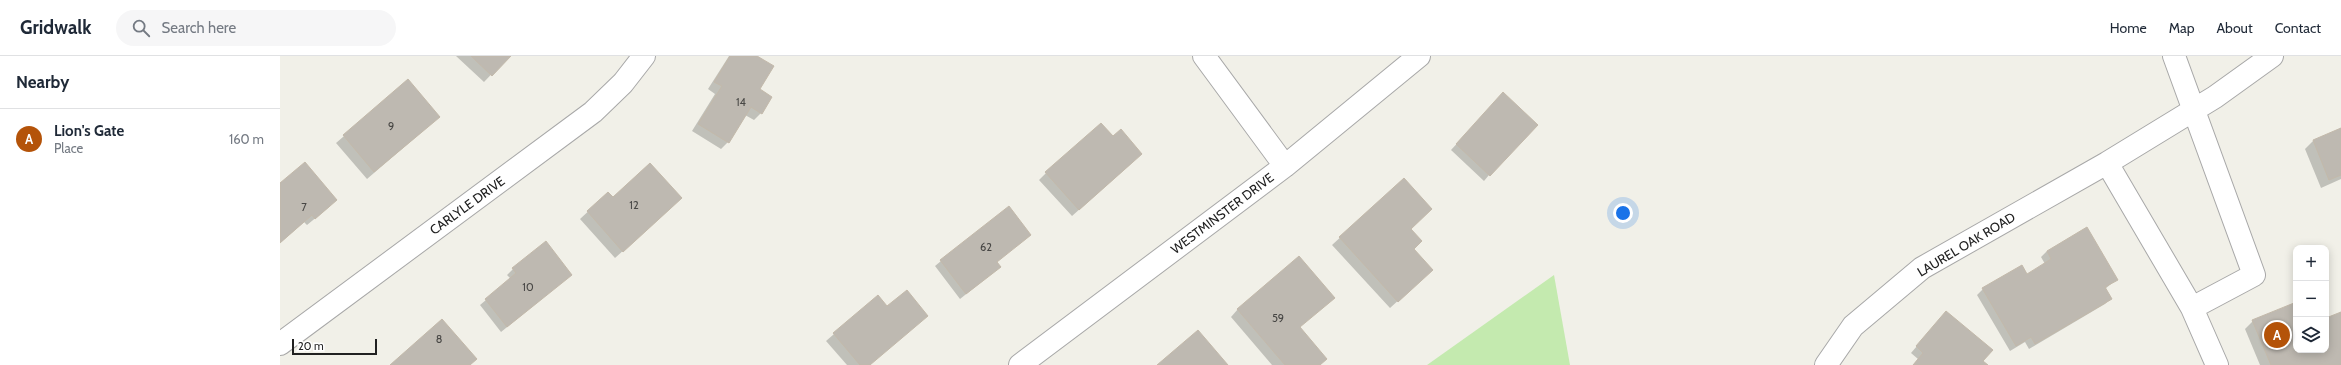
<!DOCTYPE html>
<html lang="en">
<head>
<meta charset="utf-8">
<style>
	:root { --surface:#fff; --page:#f6f6f7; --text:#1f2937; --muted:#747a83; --line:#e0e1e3; --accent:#b45309 }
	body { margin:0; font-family:Cabin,sans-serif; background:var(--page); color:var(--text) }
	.controls { position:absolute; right:12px; bottom:12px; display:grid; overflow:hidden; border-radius:8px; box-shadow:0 2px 10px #0003 }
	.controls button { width:36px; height:36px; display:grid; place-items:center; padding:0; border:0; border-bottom:1px solid var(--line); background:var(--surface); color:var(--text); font:20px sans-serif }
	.scale { position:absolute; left:12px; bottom:10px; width:85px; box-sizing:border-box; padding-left:4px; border:2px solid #212121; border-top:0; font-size:11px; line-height:14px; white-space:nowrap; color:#212121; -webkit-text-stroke:3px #fff; paint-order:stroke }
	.you { position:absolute; left:1343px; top:157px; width:14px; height:14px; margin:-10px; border:3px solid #fff; border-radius:50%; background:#1a73e8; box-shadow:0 0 0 6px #1a73e833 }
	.badge { display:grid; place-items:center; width:26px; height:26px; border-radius:50%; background:var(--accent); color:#fff; font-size:13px; font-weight:700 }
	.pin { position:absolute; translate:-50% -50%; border:2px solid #fff; box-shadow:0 1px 4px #0006 }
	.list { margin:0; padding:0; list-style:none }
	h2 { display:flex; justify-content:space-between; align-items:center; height:52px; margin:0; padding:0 16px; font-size:17px }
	h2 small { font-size:13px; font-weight:400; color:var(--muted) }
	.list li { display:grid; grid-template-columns:26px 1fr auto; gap:12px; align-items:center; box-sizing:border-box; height:60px; padding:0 16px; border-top:1px solid var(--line) }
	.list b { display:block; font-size:15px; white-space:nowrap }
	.list p { margin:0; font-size:13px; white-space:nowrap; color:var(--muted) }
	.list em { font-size:13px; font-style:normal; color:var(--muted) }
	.icon { flex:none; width:22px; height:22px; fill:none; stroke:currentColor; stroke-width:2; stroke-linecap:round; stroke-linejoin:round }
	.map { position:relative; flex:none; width:2061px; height:309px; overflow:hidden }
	header { display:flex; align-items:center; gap:24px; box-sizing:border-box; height:56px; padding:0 20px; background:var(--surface); border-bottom:1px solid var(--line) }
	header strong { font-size:19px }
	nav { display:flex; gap:22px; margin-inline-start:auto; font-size:14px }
	.search { width:280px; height:36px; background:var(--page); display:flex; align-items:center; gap:10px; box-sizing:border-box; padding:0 14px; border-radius:22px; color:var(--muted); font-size:15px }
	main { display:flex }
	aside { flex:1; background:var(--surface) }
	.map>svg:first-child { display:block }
</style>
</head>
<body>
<header>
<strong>Gridwalk</strong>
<div class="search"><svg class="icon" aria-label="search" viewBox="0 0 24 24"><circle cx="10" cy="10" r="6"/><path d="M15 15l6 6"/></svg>Search here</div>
<nav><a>Home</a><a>Map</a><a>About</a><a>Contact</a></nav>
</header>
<main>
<aside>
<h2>Nearby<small></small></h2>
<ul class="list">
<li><span class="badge">A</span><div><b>Lion's Gate</b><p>Place</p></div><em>160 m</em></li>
</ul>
</aside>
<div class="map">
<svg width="2061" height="309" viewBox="0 0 2061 309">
	<rect width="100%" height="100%" fill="#f1f0e8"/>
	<!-- grass -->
	<path fill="#c4eaaf" d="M1274 219 1290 309H1147Z"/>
	<!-- shadow -->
	<path fill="#0003" d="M176 0H229L204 26Z
		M449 0H476L481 57 474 64 465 59 448 86 441 93 412 75 435 38 428 33Z
		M128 25 151 68 87 123 56 87Z
		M1217 44 1209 119 1204 125 1171 94Z
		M2061 73V123L2041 132 2025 93 2033 85Z
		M854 105 792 160 759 124 766 117Z
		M1124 123 1133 193 1144 221 1110 252 1052 189Z
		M0 128 49 151 27 169 24 166 0 187Z
		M328 137 333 142 393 150 335 202 300 163Z
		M265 187 291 219 221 276 200 249 231 223 227 219 233 213Z
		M1767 195 1837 223 1825 233 1831 242 1825 248 1749 293 1745 286 1730 295 1697 239 1703 233 1742 211 1747 219 1765 208 1761 201Z
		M661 205 716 206 720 211 680 243 655 210Z
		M598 240 607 251 590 309H567L546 285Z
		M958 253 1019 272 1040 309H992L951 261Z
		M2016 255V294H2046V264L2061 257V309H1980L1965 273 1973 265Z
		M1661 262 1702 305 1706 309H1633L1638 303 1631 297Z"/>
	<!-- building -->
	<path fill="#beb9b1" stroke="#c3b9aa" d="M191 0H231L212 20Z
		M450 0H477L494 10 480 33 492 41 482 58 471 51 449 87 418 68 442 30 434 26Z
		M128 23 160 61 94 116 63 79Z
		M1223 36 1258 69 1210 120 1176 88Z
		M821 67 833 80 841 73 862 98 799 154 765 116Z
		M2061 72V119L2049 124 2033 84Z
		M25 106 57 144 35 163 32 159 0 187V127Z
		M370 107 402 142 343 196 307 155 328 136 333 141Z
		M1124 122 1152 153 1131 173 1142 185 1134 193 1153 214 1118 246 1059 181Z
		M729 150 751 179 717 206 721 211 686 238 660 204Z
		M1807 171 1838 224 1825 231 1832 243 1755 288 1751 281 1736 290 1702 232 1742 209 1747 218 1771 203 1767 195Z
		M266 185 292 219 227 271 205 243 236 217 232 212Z
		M1019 200 1055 242 1020 271 1047 303 1040 309H1005L957 253Z
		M627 234 648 260 590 309H580L553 277 598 239 607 250Z
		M2014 247 2016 252V294H2046V262L2061 256V309H1991L1972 264Z
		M1666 255 1713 294 1703 305 1708 309H1633L1643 297 1636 290Z
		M162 263 197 303 190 309H110Z
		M918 274 948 309H877Z"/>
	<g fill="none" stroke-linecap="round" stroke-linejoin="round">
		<!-- minor casing -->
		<g stroke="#a8a8a8" stroke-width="24">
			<path id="minor" d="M924 0 1005 110
				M1894 0 1974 219 1912 252
				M1827 107 1912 252 1937 309
				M0 288 313 56 343 27 364 0
				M740 309 1005 110 1139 0
				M1546 309 1573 270 1642 212 1827 107 1935 41 1992 0"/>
		</g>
		<!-- minor -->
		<use href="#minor" stroke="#fff" stroke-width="22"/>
	</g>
	<g text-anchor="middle" stroke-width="3" stroke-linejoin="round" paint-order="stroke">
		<!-- number labels -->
		<g font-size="11" fill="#484745">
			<text x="461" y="50">14</text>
			<text x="111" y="74">9</text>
			<text x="354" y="153">12</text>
			<text x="24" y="155">7</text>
			<text x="706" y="195">62</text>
			<text x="248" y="235">10</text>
			<text x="998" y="266">59</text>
			<text x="159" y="287">8</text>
		</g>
		<!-- street labels -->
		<g font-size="13" fill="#212121" stroke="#fff">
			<text transform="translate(187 149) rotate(-36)" y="5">CARLYLE DRIVE</text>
			<text transform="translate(942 157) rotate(-37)" y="5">WESTMINSTER DRIVE</text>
			<text transform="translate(1686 188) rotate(-31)" y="5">LAUREL OAK ROAD</text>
		</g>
	</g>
</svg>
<div class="controls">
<button>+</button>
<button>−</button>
<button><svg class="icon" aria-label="layers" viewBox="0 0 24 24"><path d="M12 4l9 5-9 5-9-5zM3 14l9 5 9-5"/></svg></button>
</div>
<div class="scale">20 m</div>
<div class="you"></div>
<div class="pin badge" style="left:1997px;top:279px">A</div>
</div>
</main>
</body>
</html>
